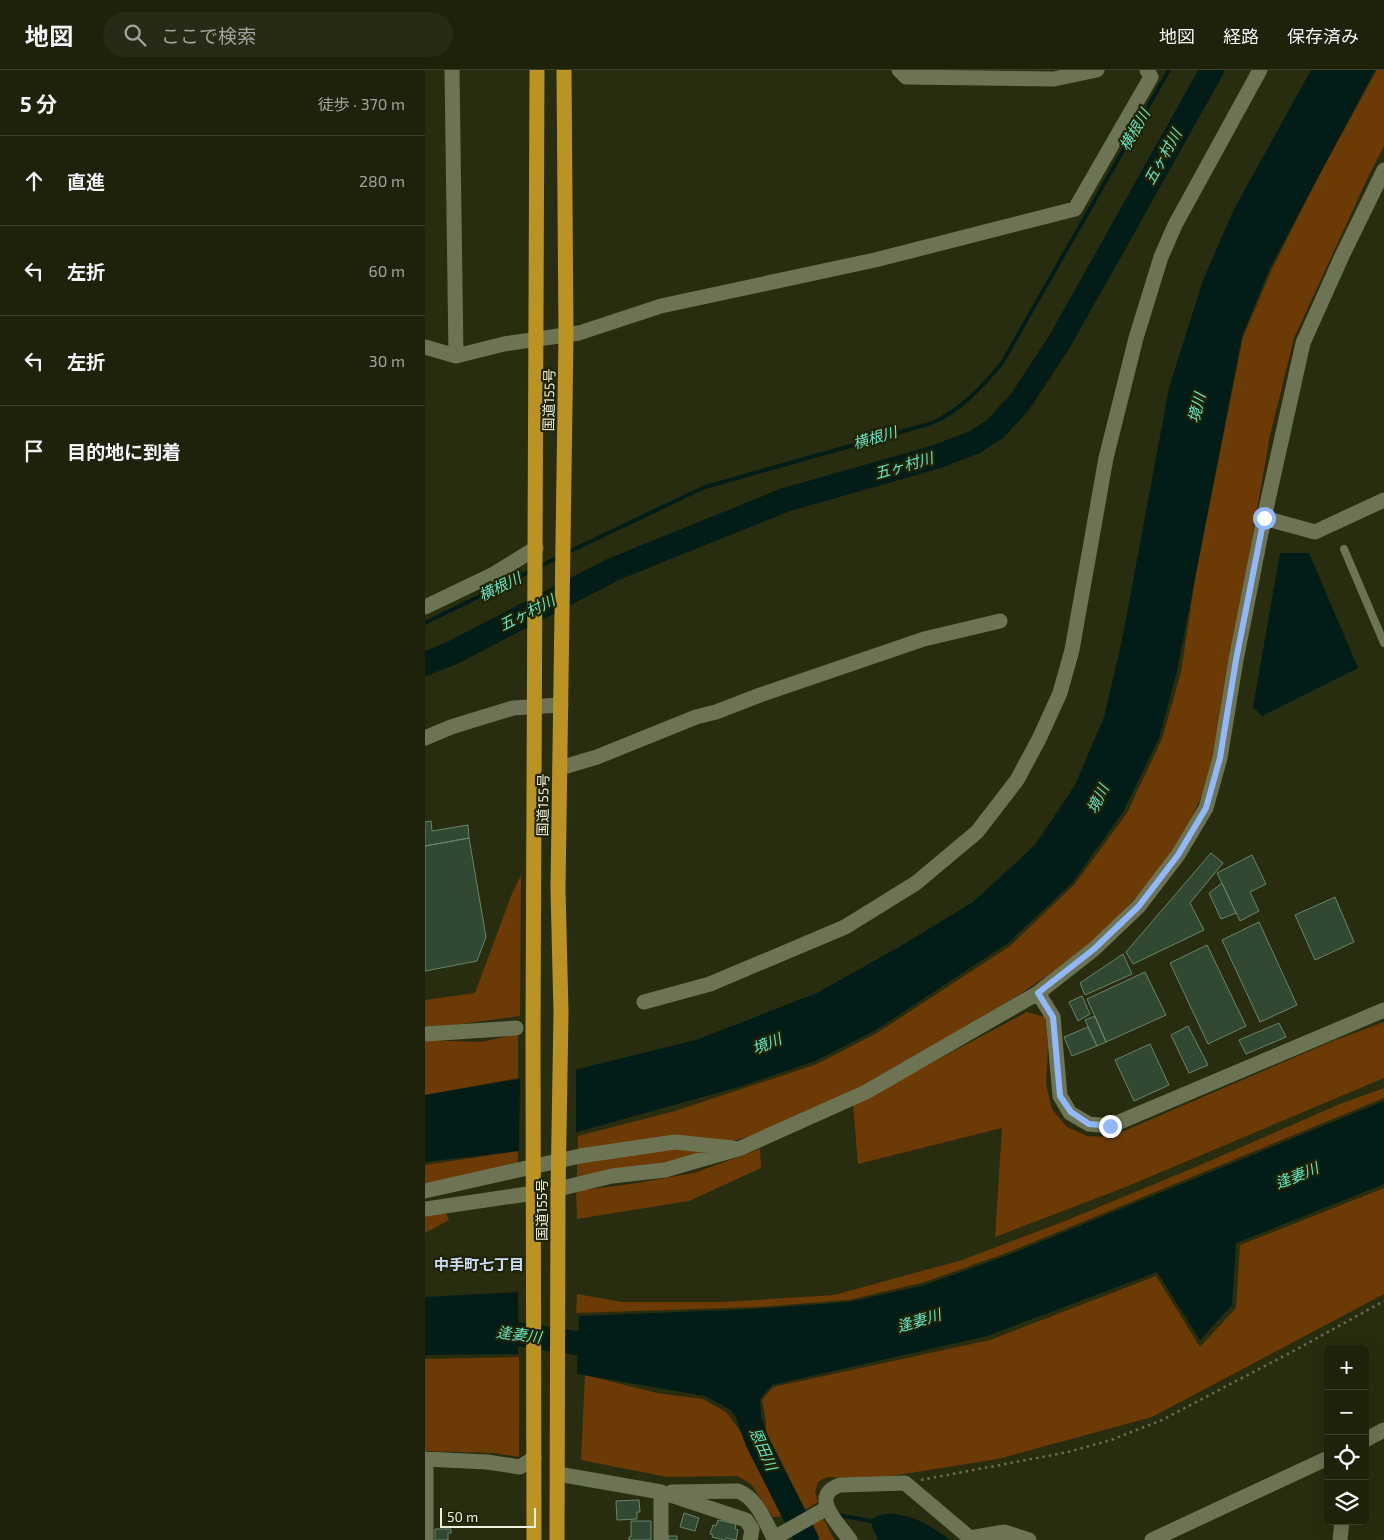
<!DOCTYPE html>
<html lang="ja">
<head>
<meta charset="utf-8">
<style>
	:root { --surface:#1f220b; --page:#272a14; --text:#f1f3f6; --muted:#a1a49d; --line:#3c3f2c }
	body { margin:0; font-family:"Exo 2","Noto Sans JP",sans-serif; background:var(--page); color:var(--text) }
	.controls { position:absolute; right:15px; bottom:15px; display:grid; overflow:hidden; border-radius:8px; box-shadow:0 5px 20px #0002 }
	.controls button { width:45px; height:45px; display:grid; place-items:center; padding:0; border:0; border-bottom:1px solid var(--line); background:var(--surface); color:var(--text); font:25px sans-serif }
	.scale { position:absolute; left:15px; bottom:12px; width:96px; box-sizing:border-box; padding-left:5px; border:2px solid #ebefdd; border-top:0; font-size:14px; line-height:18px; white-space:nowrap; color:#ebefdd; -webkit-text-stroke:4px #1f2406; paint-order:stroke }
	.stop { position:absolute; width:15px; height:15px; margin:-11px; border:4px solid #91b8fd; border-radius:50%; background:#fff }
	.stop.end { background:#91b8fd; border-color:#fff; box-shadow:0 1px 5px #0008 }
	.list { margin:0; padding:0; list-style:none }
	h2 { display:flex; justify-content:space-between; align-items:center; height:65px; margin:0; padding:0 20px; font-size:21px }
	h2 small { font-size:16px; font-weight:400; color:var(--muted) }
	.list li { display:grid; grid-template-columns:32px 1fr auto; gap:15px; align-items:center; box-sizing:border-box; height:90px; padding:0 20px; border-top:1px solid var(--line) }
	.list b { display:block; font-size:19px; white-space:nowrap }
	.list em { font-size:16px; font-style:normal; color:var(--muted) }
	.icon { flex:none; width:28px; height:28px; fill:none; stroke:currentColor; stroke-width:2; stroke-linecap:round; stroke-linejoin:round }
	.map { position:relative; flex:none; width:959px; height:1470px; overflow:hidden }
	header { display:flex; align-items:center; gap:30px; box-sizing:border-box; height:70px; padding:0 25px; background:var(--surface); border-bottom:1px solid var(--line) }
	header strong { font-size:24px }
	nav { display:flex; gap:28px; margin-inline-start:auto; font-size:18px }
	.search { width:350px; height:45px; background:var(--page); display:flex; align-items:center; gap:12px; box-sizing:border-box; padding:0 18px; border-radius:28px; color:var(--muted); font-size:19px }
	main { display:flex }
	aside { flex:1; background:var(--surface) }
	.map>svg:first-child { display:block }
</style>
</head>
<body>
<header>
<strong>地図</strong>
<div class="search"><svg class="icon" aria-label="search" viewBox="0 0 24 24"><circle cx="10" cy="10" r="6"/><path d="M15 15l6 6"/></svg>ここで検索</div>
<nav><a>地図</a><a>経路</a><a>保存済み</a></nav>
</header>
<main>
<aside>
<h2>5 分<small>徒歩 · 370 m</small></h2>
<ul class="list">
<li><svg class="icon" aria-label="ahead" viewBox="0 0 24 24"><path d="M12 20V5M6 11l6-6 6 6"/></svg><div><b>直進</b></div><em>280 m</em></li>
<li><svg class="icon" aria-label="left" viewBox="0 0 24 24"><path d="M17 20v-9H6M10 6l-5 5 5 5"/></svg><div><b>左折</b></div><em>60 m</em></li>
<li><svg class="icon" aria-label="left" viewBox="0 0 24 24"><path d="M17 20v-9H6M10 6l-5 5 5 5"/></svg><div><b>左折</b></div><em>30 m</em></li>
<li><svg class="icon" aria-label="arrive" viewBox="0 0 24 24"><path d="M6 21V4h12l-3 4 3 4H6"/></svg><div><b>目的地に到着</b></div></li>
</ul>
</aside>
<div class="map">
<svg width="959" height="1470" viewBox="0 0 959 1470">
	<rect width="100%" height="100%" fill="#292d0f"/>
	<!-- grass -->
	<path fill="#6c3a05" d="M952 0H959V76L943 107 869 268 845 365 792 670 779 721 758 766 722 816 681 858 645 891 587 929 500 981 433 1018 333 1064 304 1072 153 1081V1066L250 1041 392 994 452 963 585 876 649 815 702 743 737 669 756 602 771 503 818 267 847 199 891 111Z
		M96 805 95 946 0 959V930L50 923 86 826Z
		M602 942 620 947 623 978 621 1014 627 1039 642 1057 662 1066 685 1067 908 971 959 952V1008L703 1116 570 1167 577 1058 433 1094 428 1035Z
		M93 964V1008L0 1025V970L55 972Z
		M959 1018V1028L584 1182 500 1212 424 1230 333 1237 151 1243 152 1224 197 1232H298L409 1225 537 1190 640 1151 773 1096 915 1034Z
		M250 1077 286 1081V1085L152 1110V1092Z
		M335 1079 336 1098 264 1131 152 1149 151 1121 206 1114 269 1103Z
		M93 1081 92 1096 0 1115V1095Z
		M959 1118V1224L727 1347 573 1389 460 1407 426 1408 402 1407 393 1412 390 1422 393 1432 375 1443 339 1373 341 1351 337 1330 348 1317 565 1270 731 1206 775 1277 811 1238 815 1175Z
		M20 1141 24 1150 0 1163V1147L3 1145Z
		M94 1287V1387L68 1383 0 1381V1289Z
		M160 1305 232 1323 278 1329 301 1342 331 1382 362 1446 348 1447 326 1414 312 1406 242 1407 156 1390Z
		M398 1448 409 1469 411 1470H392L384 1455Z"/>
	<!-- water -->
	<path fill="#021d17" d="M886 0H950L845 198 817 266 752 601 734 668 698 742 647 813 583 873 451 960 390 991 317 1016 152 1062 93 1081 0 1092V1025L153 999 271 970 392 923 474 877 548 832 610 775 650 715 679 647 697 570 744 318 778 210 809 139Z
		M855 483H884L933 598 837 646 828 637Z
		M959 1031V1114L811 1173 807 1235 775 1270 732 1202 562 1266 347 1315 335 1329 337 1365 325 1367 306 1340 280 1326 152 1304 154 1246 329 1239 424 1232 500 1215 586 1184Z
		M93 1222 94 1284 0 1285V1227Z
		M468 1444C493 1447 504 1455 525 1470H453L448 1459 446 1451C451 1444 460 1444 468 1444Z"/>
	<!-- pier -->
	<path fill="#292d0f" d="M151 997V1065L94 1083 95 1006Z
		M94 1220 95 1222 96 1284 93 1286Z"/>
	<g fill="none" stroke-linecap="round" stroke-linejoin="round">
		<!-- stream -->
		<path stroke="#021d17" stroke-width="4" d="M141 483 280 417 507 353C535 341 557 317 577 293L744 0
			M114 497 135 486
			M0 553 106 501
			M369 1445 379 1444
			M413 1445 451 1452"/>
		<!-- river -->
		<path stroke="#021d17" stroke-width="24" d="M0 594 29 582 187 500 241 478 360 430 511 387 550 372 570 359 595 332 635 271 787 0
			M0 1261H71L185 1278
			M321 1336V1340L332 1371 382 1470"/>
	</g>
	<!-- building -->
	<path fill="#314932" stroke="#6a846b" d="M6 751 7 761 43 755 44 768 0 776V752Z
		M44 768 61 867 52 891 0 901V776Z
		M786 783 798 793 765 833 779 860 708 894 701 882Z
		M827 785 841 814 825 822 834 841 815 851 792 803Z
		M797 813 811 843 796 849 784 823Z
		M910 827 929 872 890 890 870 845Z
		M834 852 872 935 835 952 797 870Z
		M782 875 821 956 783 974 745 893Z
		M698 884 707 904 660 925 655 913Z
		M720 902 741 945 681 972 662 929Z
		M657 926 665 944 653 951 644 932Z
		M670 946 681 972 672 976 660 950Z
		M854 953 861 967 821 984 814 970Z
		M763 956 783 995 764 1003 746 965Z
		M663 957 672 976 647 986 639 967Z
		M725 974 744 1015 709 1031 690 990Z
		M214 1430 215 1442H212V1449L192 1450 191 1431Z
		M259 1443 274 1448 270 1461 255 1457Z
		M293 1450 311 1454 310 1459 313 1460 311 1470 301 1468 299 1470 287 1467 288 1465 285 1464 288 1455 291 1456Z
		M206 1451H226V1470H204V1467H206Z
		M10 1459H26V1463H23V1470H10Z
		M243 1466H252V1470H244Z"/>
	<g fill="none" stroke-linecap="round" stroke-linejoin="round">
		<!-- path -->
		<path stroke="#696d53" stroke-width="2.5" stroke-dasharray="2.5 4" stroke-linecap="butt" d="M496 1410 643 1382 686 1370 737 1350 874 1278 959 1231"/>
		<!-- lane -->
		<path stroke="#6d7453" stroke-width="8" d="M919 479 959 573"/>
		<!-- street -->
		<path stroke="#6d7453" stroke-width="15" d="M27 0 31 286
			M474 0 481 7 629 9 672 0
			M0 277 31 286 79 274 154 263 236 236 450 190 650 139 726 7 722 0
			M0 537 69 504 111 478
			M0 668 26 657 88 638 136 635
			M135 698 172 687 271 647 291 642 335 625 499 569 575 551
			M613 923 628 947 635 1026 645 1043 664 1054 685 1056 959 940
			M219 932 285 914 420 857 491 813 552 762 592 710 614 669 635 623 647 580 681 388 711 268 736 187 750 155 835 0
			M0 964 91 958
			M133 1119 187 1106 240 1100 316 1078 441 1022 613 923 669 879 714 836 753 785 781 738 795 688 811 590 839 448 878 273 917 186 959 100
			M0 1121 155 1086 250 1072 308 1078
			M0 1139 109 1123
			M940 1370 959 1360
			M0 1389 62 1392 95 1397 109 1388
			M1 1389V1470
			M133 1404 236 1422 321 1450 327 1459 325 1470
			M236 1422V1470
			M247 1422 313 1421C333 1429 340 1452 350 1470
			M349 1468 402 1438
			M425 1470C414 1454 383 1426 415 1415L480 1413 545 1468 579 1462 604 1470
			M727 1470 903 1388
			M915 1470 917 1451"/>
		<!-- secondary -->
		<path stroke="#6d7453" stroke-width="15" d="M839 448 890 462 959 430"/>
		<!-- highway -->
		<path stroke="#ba9323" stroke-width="15" d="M109 1470 108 968 112 0
			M132 1470 133 1122 136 943 133 819 141 265 139 0"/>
	</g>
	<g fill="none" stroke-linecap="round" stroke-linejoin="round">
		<!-- route -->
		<path stroke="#91b8fd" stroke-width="6" d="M685 1056 664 1054 646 1042 635 1026 628 947 613 923 669 879 714 836 753 785 781 738 795 688 811 590 839 448"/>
	</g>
	<g text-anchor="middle" stroke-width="4.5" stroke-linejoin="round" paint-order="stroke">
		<!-- street labels -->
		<g font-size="14" fill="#ebefdd" stroke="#1f2406">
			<text transform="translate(124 330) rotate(-89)" y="5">国道155号</text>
			<text transform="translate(118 735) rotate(-89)" y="5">国道155号</text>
			<text transform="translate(117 1140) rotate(-90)" y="5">国道155号</text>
		</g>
		<!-- water labels -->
		<g font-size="15" font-style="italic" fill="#64e5c6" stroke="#1f2406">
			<text transform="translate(710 60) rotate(-60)" y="5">横根川</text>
			<text transform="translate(738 87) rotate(-61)" y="5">五ヶ村川</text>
			<text transform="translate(772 338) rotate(-76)" y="5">境川</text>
			<text transform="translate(450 368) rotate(-16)" y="5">横根川</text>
			<text transform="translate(479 396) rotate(-16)" y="5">五ヶ村川</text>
			<text transform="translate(75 517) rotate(-26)" y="5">横根川</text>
			<text transform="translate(102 543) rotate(-27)" y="5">五ヶ村川</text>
			<text transform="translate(673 729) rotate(-64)" y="5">境川</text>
			<text transform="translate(342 974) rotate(-22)" y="5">境川</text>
			<text transform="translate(872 1106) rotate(-22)" y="5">逢妻川</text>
			<text transform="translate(494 1251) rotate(-17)" y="5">逢妻川</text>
			<text transform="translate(94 1265) rotate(7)" y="5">逢妻川</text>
			<text transform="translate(338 1379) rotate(66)" y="5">恩田川</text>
		</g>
		<!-- neighbourhood labels -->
		<g font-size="15" font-weight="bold" fill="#cddcf6" stroke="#1f2406">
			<text x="54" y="1200">中手町七丁目</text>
		</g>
	</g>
</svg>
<div class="controls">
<button>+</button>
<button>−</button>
<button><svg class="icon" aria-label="locate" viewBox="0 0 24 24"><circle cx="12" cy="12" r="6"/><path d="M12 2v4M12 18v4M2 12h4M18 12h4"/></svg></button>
<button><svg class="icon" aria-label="layers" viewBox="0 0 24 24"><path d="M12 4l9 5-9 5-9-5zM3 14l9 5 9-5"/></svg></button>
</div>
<div class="scale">50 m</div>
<div class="stop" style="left:839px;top:448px"></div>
<div class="stop end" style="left:685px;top:1056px"></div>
</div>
</main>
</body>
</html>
